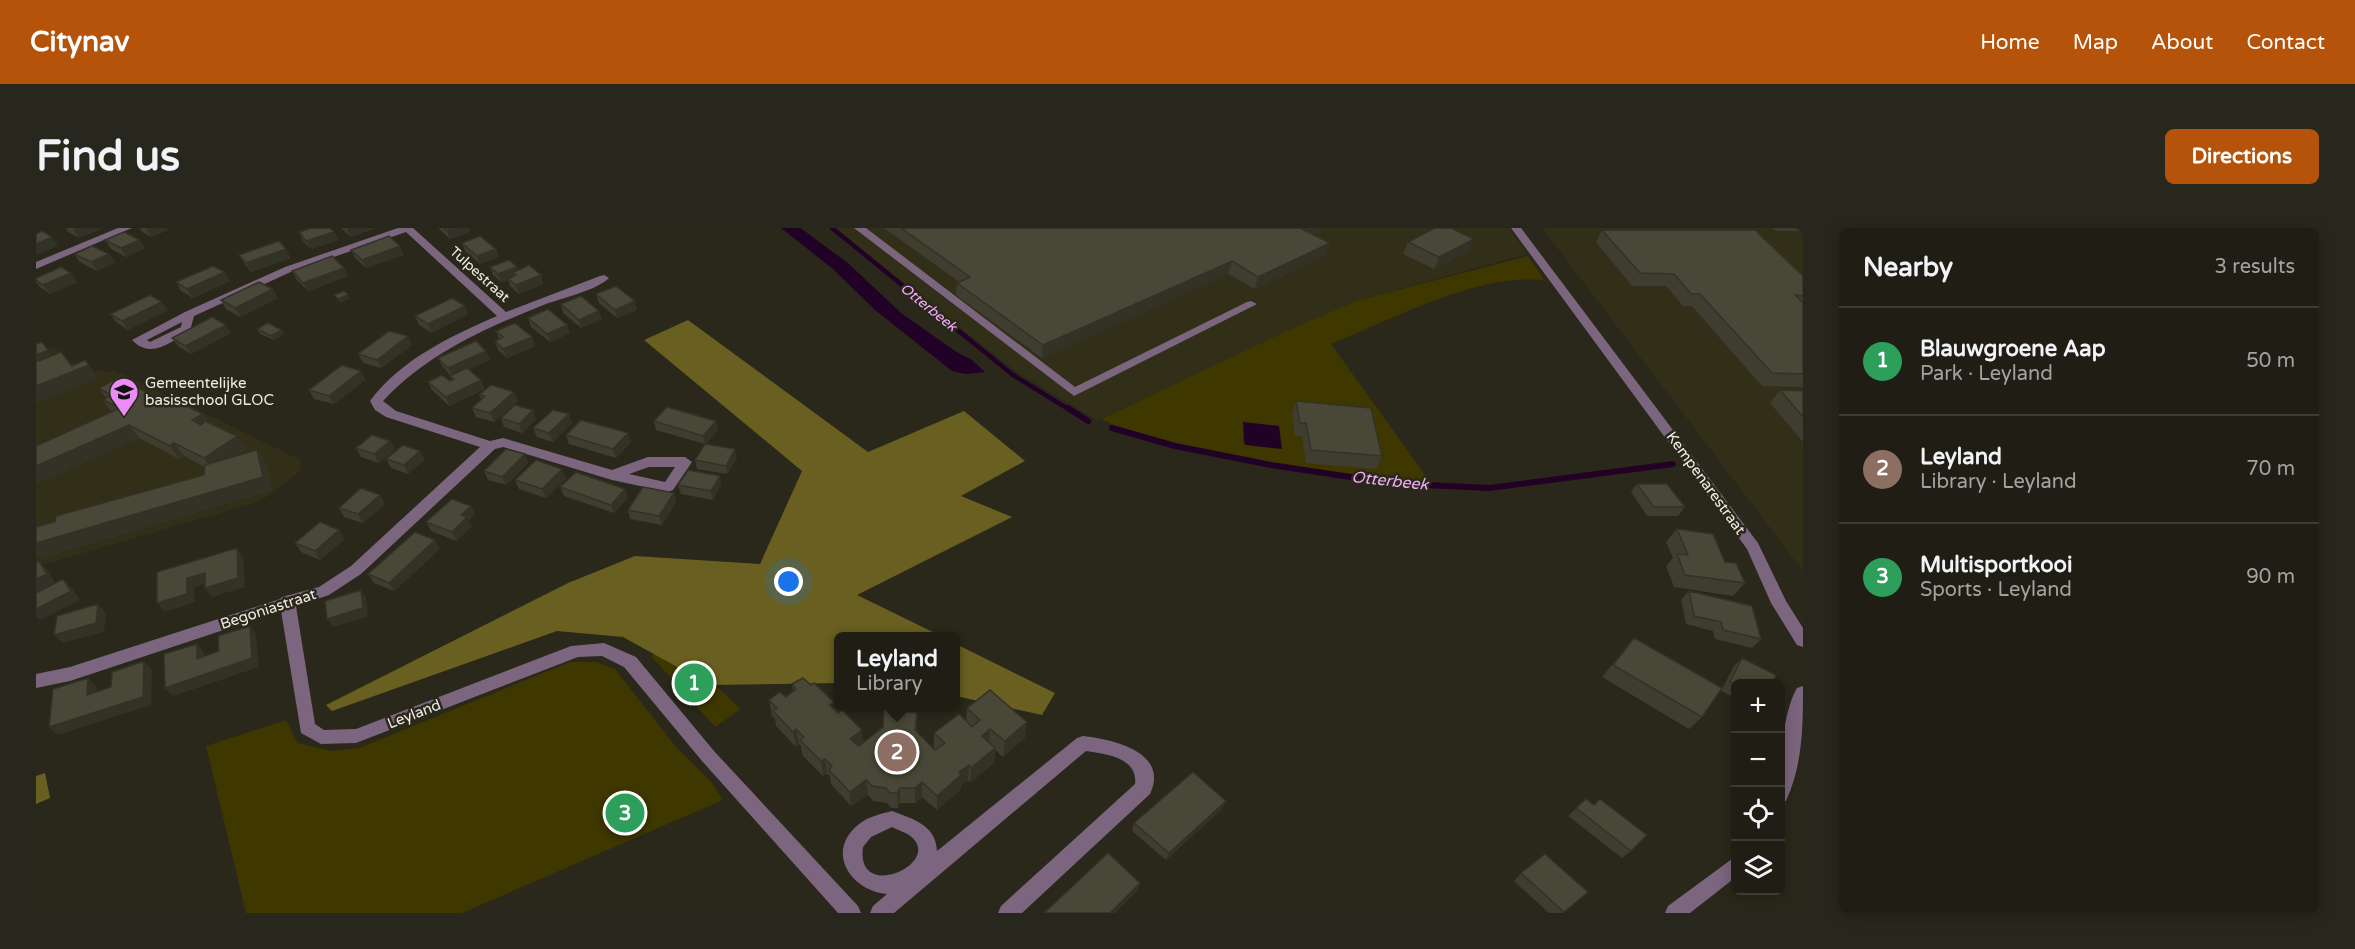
<!DOCTYPE html>
<html lang="en">
<head>
<meta charset="utf-8">
<style>
	:root { --surface:#201e14; --page:#28271d; --text:#f1f3f6; --muted:#a2a2a0; --line:#3d3c34; --accent:#b45309 }
	body { margin:0; font-family:"Varela Round",sans-serif; background:var(--page); color:var(--text) }
	.controls { position:absolute; right:18px; bottom:18px; display:grid; overflow:hidden; border-radius:9px; box-shadow:0 3px 15px #0003 }
	.controls button { width:54px; height:54px; display:grid; place-items:center; padding:0; border:0; border-bottom:2px solid var(--line); background:var(--surface); color:var(--text); font:30px sans-serif }
	.you { position:absolute; left:753px; top:354px; width:21px; height:21px; margin:-15px; border:4px solid #fff; border-radius:50%; background:#1a73e8; box-shadow:0 0 0 9px #1a73e833 }
	.badge { display:grid; place-items:center; width:39px; height:39px; border-radius:50%; background:var(--accent); color:#fff; font-size:20px; font-weight:700 }
	.pin { position:absolute; translate:-50% -50%; border:3px solid #fff; box-shadow:0 2px 6px #0006 }
	.popup { position:absolute; left:798px; top:404px; width:126px; height:78px; box-sizing:border-box; display:grid; place-content:center; border-radius:9px; background:var(--surface); filter:drop-shadow(0 2px 4px #0005); font-size:20px; white-space:nowrap; color:var(--muted) }
	.popup b { font-size:22px; color:var(--text) }
	.popup::after { content:''; position:absolute; left:50%; top:100%; margin-left:-12px; border:12px solid transparent; border-top-color:var(--surface) }
	.list { margin:0; padding:0; list-style:none }
	h2 { display:flex; justify-content:space-between; align-items:center; height:78px; margin:0; padding:0 24px; font-size:26px }
	h2 small { font-size:20px; font-weight:400; color:var(--muted) }
	.list li { display:grid; grid-template-columns:39px 1fr auto; gap:18px; align-items:center; box-sizing:border-box; height:108px; padding:0 24px; border-top:2px solid var(--line) }
	.list b { display:block; font-size:22px; white-space:nowrap }
	.list p { margin:0; font-size:20px; white-space:nowrap; color:var(--muted) }
	.list em { font-size:20px; font-style:normal; color:var(--muted) }
	.icon { flex:none; width:33px; height:33px; fill:none; stroke:currentColor; stroke-width:2; stroke-linecap:round; stroke-linejoin:round }
	.map { position:relative; flex:none; width:1767px; height:685px; overflow:hidden; border-radius:9px }
	header { display:flex; align-items:center; gap:36px; box-sizing:border-box; height:84px; padding:0 30px; background:var(--accent); color:#fff }
	header strong { font-size:28px }
	nav { display:flex; gap:33px; margin-inline-start:auto; font-size:21px }
	.intro { display:flex; align-items:center; justify-content:space-between; box-sizing:border-box; height:144px; padding:0 36px }
	h1 { margin:0; font-size:42px }
	.button { padding:15px 27px; border-radius:9px; background:var(--accent); color:#fff; font-size:21px; font-weight:700 }
	main { display:flex; gap:36px; padding:0 36px }
	aside { flex:1; background:var(--surface); border-radius:9px; box-shadow:0 3px 15px #0003 }
	.map>svg:first-child { display:block }
</style>
</head>
<body>
<header>
<strong>Citynav</strong>
<nav><a>Home</a><a>Map</a><a>About</a><a>Contact</a></nav>
</header>
<div class="intro"><h1>Find us</h1><a class="button">Directions</a></div>
<main>
<div class="map">
<svg width="1767" height="685" viewBox="0 0 1767 685">
	<rect width="100%" height="100%" fill="#2a281a"/>
	<!-- built -->
	<path fill="#322f19" d="M796 0H1473L1491 26 1320 73 1061 192 981 144Z
		M1506 0H1767V343L1532 34Z
		M17 119 50 147 65 142 70 145 78 142 265 232 264 243 225 273 0 339V126Z"/>
	<!-- green -->
	<path fill="#3f3700" d="M1492 28 1509 53C1448 42 1352 93 1295 116L1394 254H1378L1270 241 1113 213 1065 191 1251 103 1320 73Z
		M635 416 705 481 679 499 615 428Z
		M534 434H560L579 441 641 520 676 555 687 572 426 685H210L170 518 250 492 262 515 295 523 323 520Z"/>
	<!-- forest -->
	<path fill="#685f20" d="M652 92 832 224 928 183 989 233 925 268 976 289 821 367 905 408H802V455L674 457 587 409 521 403 296 483 290 477 532 355 599 328 724 336 766 243 608 112Z
		M920 416 1019 465 1006 487 920 468Z
		M9 545 14 570 0 576V548Z"/>
	<!-- water -->
	<path fill="#220127" d="M745 0H764L770 4 813 36 865 85 919 123 936 132 949 144 929 146 916 143 839 82 797 41Z
		M1207 194 1243 198 1246 221 1210 217 1208 215Z"/>
	<g fill="none" stroke-linecap="round" stroke-linejoin="round">
		<!-- stream-far1 -->
		<path stroke="#220127" stroke-width="4.5" d="M796 0 977 147 1034 182"/>
		<!-- stream -->
		<path stroke="#220127" stroke-width="6" d="M1032 180 1052 193
			M1076 200 1139 218 1235 237 1328 251 1390 257 1453 260 1637 236"/>
		<!-- minor -->
		<path fill="#7c657e" fill-rule="evenodd" d="M82 0H96L0 41V34Z
			M362 0H377L470 84 564 48 568 47 573 50C561 62 527 70 510 76 450 100 392 125 347 173L360 183 454 213 467 210 576 242 612 229H649L656 234 637 262 632 264 576 252 467 219 459 221 325 346 293 367 260 378 279 496 288 502 320 501 535 418 568 415 600 429 678 523 822 678 825 685H802L666 533 588 439 566 428 542 429 320 515 285 516 265 505 245 383 34 453 0 460V446L34 439 244 371 246 369 283 359 315 338 444 219 350 189 339 182 334 173C364 132 415 108 461 88L370 4 257 43 158 88 154 103C134 114 115 132 96 112L149 84 249 39ZM146 94 145 99 114 114 111 112ZM613 239H639L629 254 593 246Z
			M818 0H830L1039 159 1211 74 1215 73 1221 76 1038 168Z
			M1475 0H1485L1722 315 1750 373 1767 400V419L1761 417 1735 375 1711 321Z
			M1767 458C1767 497 1767 536 1750 573L1744 575C1744 543 1745 487 1761 460Z
			M1047 508C1076 511 1134 524 1114 566L986 685H962L965 678 1099 556C1102 530 1071 526 1050 523L858 685H834L837 678 851 666C815 663 789 624 822 597 831 589 844 586 856 583 877 591 900 597 901 623L1041 510ZM856 599C861 602 869 604 873 607 911 634 819 676 827 619L835 609Z
			M1700 628V649L1654 685H1629L1632 678Z"/>
	</g>
	<!-- wall -->
	<path fill="#3f3d2f" d="M30 0H67L43 10 32 4Z
		M104 0H131L132 2 115 9 105 3Z
		M305 0H340L315 9Z
		M402 0H432L434 4 414 11Z
		M848 0H1290L1277 6 1290 27 1219 61 1192 46 1006 130 920 67 921 55 923 54Z
		M1737 0H1767V3H1740Z
		M1566 2 1767 48V159L1726 158 1656 78H1647L1630 58H1596L1560 14Z
		M263 4H298L302 12 275 21 267 13Z
		M1438 11 1433 23 1398 41 1367 26 1372 14Z
		M69 12 109 20 90 29 75 21Z
		M426 15 460 21 463 29 444 36 429 23Z
		M315 22 368 27 330 40 319 30Z
		M38 26 79 34 61 43 44 34Z
		M203 27 255 30 215 44 208 35Z
		M454 39H481L482 42 505 47 507 56 483 66 475 59 472 52 465 54 457 47Z
		M308 40 312 48 272 63 260 51 256 43Z
		M35 45 41 54 14 66 4 59 0 54V50Z
		M194 53 157 70 145 63 140 54Z
		M560 66 601 82 581 90 563 75Z
		M242 70 204 89 190 81 185 72Z
		M525 76 563 83 566 91 545 100 527 85Z
		M132 82 92 102 80 94 74 86Z
		M432 86 396 105 383 97 379 88Z
		M492 90 531 97 534 105 514 114 495 99Z
		M190 97 195 105 155 126 142 118 136 110Z
		M221 101 248 106 238 112 224 106Z
		M460 103 499 118 471 130 462 122 459 113 463 111Z
		M376 117 345 140 327 135 322 126Z
		M402 130 454 132 432 141 449 161 413 178 396 162 392 154 414 153 416 152 414 148H415L406 138Z
		M325 143 329 152 298 176 278 171 273 162Z
		M63 160 126 172 167 186 173 195 210 221 197 229 221 222 230 235 236 262 4 330 2 327 0 328V298L1 299 19 294 168 247 169 239 148 228 143 231 103 210 0 256V218L76 184 67 172 70 170Z
		M1744 162 1767 163V214L1734 175Z
		M478 164 482 173 458 194 440 189 436 180 446 172 443 167Z
		M1260 173 1346 228 1340 241 1270 235 1266 208H1259L1256 186Z
		M497 182 500 191 486 205 468 199 465 190Z
		M618 193H680L682 202 670 216 701 230 691 246 661 241 659 232 669 216 620 202Z
		M536 195 517 214 501 209 497 200Z
		M530 207 595 214 580 230 533 216Z
		M354 213 359 221 343 235 325 229 320 220Z
		M489 226 492 235 470 257 452 252 448 243Z
		M350 231 389 232 372 246 355 240Z
		M530 250 510 270 483 261 479 252Z
		M1601 256 1649 279 1642 288H1611L1595 264Z
		M642 257H685L677 272 645 266Z
		M524 259 592 270 578 285 528 268Z
		M344 267 349 276 327 295 308 289 303 280Z
		M640 274 626 297 594 291 592 282Z
		M435 278 439 287 433 292 436 298 420 313 395 303 390 294Z
		M1641 301 1689 334 1709 355 1697 368 1638 359 1630 338 1637 330 1630 314Z
		M309 311 284 332 265 324 259 315Z
		M404 321 358 363 338 355 332 346Z
		M1653 363 1725 411 1716 420 1679 411 1677 403 1650 396 1645 372Z
		M1598 410 1666 489 1653 501 1566 449Z
		M1706 430 1700 456V470L1685 463 1698 438Z
		M756 456 799 481 826 502 827 515 881 485V504L898 521V505L930 494 931 480 989 510 967 529 959 522 958 535 934 555 932 552 925 557 924 562 901 582 886 569 879 575H864L862 580H855L851 575 837 573 832 567 815 578 795 556 794 548 791 546 787 548 766 527 765 518 763 516 760 519 740 498 739 490 736 488 733 472 750 469 757 463Z
		M1550 571 1558 577 1595 623 1586 630 1532 588Z
		M1186 581 1130 632 1096 603 1098 595Z
		M1485 645 1552 664 1527 685H1513L1478 653Z"/>
	<!-- shaded-wall -->
	<path fill="#333226" d="M41 0H67L43 10 37 2Z
		M110 0H131L132 2 115 9Z
		M313 0H340L315 9 311 1Z
		M419 0H432L434 4 414 11 411 3Z
		M1267 0H1290L1262 13 1266 1Z
		M298 4 302 12 275 21 270 13Z
		M16 9 22 18 0 27V16Z
		M1438 11 1433 23 1398 41 1403 29Z
		M104 12 109 20 90 29 85 20Z
		M1294 15 1290 27 1219 61 1222 49Z
		M364 18 368 27 330 40 326 32Z
		M250 21 255 30 215 44 210 35Z
		M460 21 463 29 444 36 441 28Z
		M73 26 79 34 61 43 55 34Z
		M1196 33 1192 46 1006 130 1007 117Z
		M481 39 484 47 476 45 478 49 465 54 462 46Z
		M308 40 312 48 272 63 267 55Z
		M189 44 194 53 157 70 151 61Z
		M35 45 41 54 14 66 7 57Z
		M505 47 507 56 483 66 480 57Z
		M237 61 242 70 204 89 199 80Z
		M312 67 314 71 304 75 302 71Z
		M599 73 601 82 581 90 579 82Z
		M126 74 132 82 92 102 86 93Z
		M429 78 432 86 396 105 392 96Z
		M563 83 566 91 545 100 543 92Z
		M190 97 195 105 155 126 149 118Z
		M531 97 534 105 514 114 511 106Z
		M246 102 248 106 238 112 235 108Z
		M372 108 376 117 345 140 341 132Z
		M496 109 499 118 471 130 467 121Z
		M12 122 22 135 0 144V127Z
		M450 123 454 132 416 148 412 140Z
		M53 137 63 150 0 175V158Z
		M325 143 329 152 298 176 293 168Z
		M445 152 449 161 413 178 410 169Z
		M478 164 482 173 458 194 454 185Z
		M497 182 500 191 486 205 483 196Z
		M167 186 176 199 165 205 156 192Z
		M533 186 536 195 517 214 513 205Z
		M680 193 682 202 669 217 667 208Z
		M93 197 103 210 0 256V238Z
		M592 205 595 214 580 230 577 221Z
		M201 208 210 221 177 243 168 230Z
		M354 213 359 221 343 235 338 226Z
		M138 215 148 228 143 231 134 218Z
		M699 221 701 230 691 246 690 238Z
		M221 222 230 235 236 262 4 330 2 327 0 328V298L8 312 227 249Z
		M384 223 389 232 372 246 368 237Z
		M489 226 492 235 470 257 466 249Z
		M526 241 530 250 510 270 506 261Z
		M684 248 685 257 677 272 675 263Z
		M589 261 592 270 578 285 575 277Z
		M638 265 640 274 626 297 623 288Z
		M344 267 349 276 327 295 322 286Z
		M435 278 439 287 433 292 436 298 420 313 416 304 425 287Z
		M303 302 309 311 284 332 279 323Z
		M399 312 404 321 358 363 353 355Z
		M201 320 207 329 209 359 176 369 169 360Z
		M3 333 12 342 19 355 0 364V351Z
		M169 345 176 354 158 359 159 374 129 384 121 375 151 350Z
		M27 351 36 360 44 372 4 392 0 388V381Z
		M325 362 330 370 332 389 297 399 291 391Z
		M62 376 70 385 68 404 27 415 18 407Z
		M214 398 220 406 223 439 137 468 129 460 216 430Z
		M161 416 168 424 169 439 161 431Z
		M108 433 116 442 115 477 22 507 13 499 107 469Z
		M52 450 61 459 60 475 51 467Z
		M881 485V500L879 518V502Z
		M991 494 989 510 967 529 969 513Z
		M760 501 763 516 760 519 757 504Z
		M954 501 953 516 946 508Z
		M826 502 828 517 816 526 814 511Z
		M959 520 958 535 934 555 935 540Z
		M789 531 791 546 787 548 785 533Z
		M933 537 932 552 925 557 924 562 901 582V568L923 544Z
		M830 552 832 567 815 578 814 564Z
		M886 554V569L879 575V560Z
		M864 560V575L862 580 861 565Z
		M1190 573 1186 581 1130 632 1133 625Z
		M1104 655 1102 662 1079 685H1074Z"/>
	<!-- building -->
	<path fill="#494737" stroke="#333226" stroke-width="1.5" d="M275 0H294L298 4 270 13 263 4Z
		M408 0H419L411 3Z
		M865 0H1267L1266 1 1294 15 1222 49 1196 33 1007 117 921 55 934 49Z
		M1399 0H1415L1438 11 1403 29 1372 14Z
		M1566 2H1719L1767 48V68L1759 67 1767 75V146L1736 145 1664 66H1655L1638 46 1604 45Z
		M6 3 16 9 0 16V6Z
		M88 4 104 12 85 20 69 12Z
		M353 8 364 18 326 32 315 22Z
		M444 8 460 21 441 28 426 15Z
		M243 13 250 21 210 35 203 27Z
		M56 18 73 26 55 34 38 26Z
		M296 28 308 40 267 55 256 43Z
		M473 32 481 39 462 46 454 39Z
		M493 37 505 47 480 57 472 51 480 47 476 45Z
		M177 38 189 44 151 61 140 54Z
		M25 39 35 45 7 57 0 52V50Z
		M223 54 237 61 199 80 185 72Z
		M580 58 599 73 579 82 560 66Z
		M308 63 312 67 302 71 298 67Z
		M114 67 126 74 86 93 74 86Z
		M545 68 563 83 543 92 525 76Z
		M416 70 429 78 392 96 379 88Z
		M512 81 531 97 511 106 492 90Z
		M176 89 190 97 149 118 136 110Z
		M232 95 246 102 235 108 221 101Z
		M479 95 496 109 467 121 459 113 467 109 460 103Z
		M353 103 372 108 341 132 322 126Z
		M440 113 450 123 412 140 402 130Z
		M6 114 12 122 0 127V116Z
		M25 124 36 138 49 132 53 137 0 158V134Z
		M306 137 325 143 293 168 273 162Z
		M431 140 445 152 410 169 392 154 406 147 414 153 418 151 414 148Z
		M82 150 126 172 131 169 167 186 156 192 165 197 169 193 201 208 168 230 138 215 134 218 93 197 0 238V218L84 180 67 172 75 167 63 160Z
		M455 157 478 164 454 185 436 180 449 168 443 167Z
		M1744 162 1767 163V189Z
		M1260 173 1335 180 1346 228 1275 222 1270 195H1264Z
		M479 177 497 182 483 196 465 190Z
		M631 179 680 193 667 208 618 193Z
		M517 182 533 186 513 205 497 200Z
		M545 192 592 205 577 221 530 207Z
		M336 207 354 213 338 226 320 220Z
		M669 216 699 221 690 238 659 232Z
		M367 217 384 223 368 237 350 231Z
		M470 221 489 226 466 249 448 243Z
		M221 222 227 249 0 315V299L19 294 20 288 168 247 169 237Z
		M500 232 526 241 506 261 479 252Z
		M652 242 684 248 675 263 642 257Z
		M540 244 589 261 575 277 524 259Z
		M1601 256H1631L1649 279H1618Z
		M607 259 638 265 623 288 592 282Z
		M325 260 344 267 322 286 303 280Z
		M416 271 435 278 425 287 431 289 416 304 390 294Z
		M284 294 303 302 279 323 259 315Z
		M1641 301 1677 306 1689 334 1700 335 1709 355 1649 347 1641 326 1652 327Z
		M379 304 399 312 353 355 332 346Z
		M201 320 202 350 169 360V345L159 348 151 350V366L121 375V344Z
		M3 333 11 346 0 351V335Z
		M27 351 35 363 0 381V365Z
		M325 362 327 380 291 391 289 373Z
		M1653 363 1716 378 1725 411 1687 402 1685 394 1658 388Z
		M62 376 60 395 18 407 21 388Z
		M214 398 216 430 129 460 128 426 161 416V431L183 423 182 408Z
		M1598 410 1686 460 1666 489 1577 437Z
		M1706 430 1740 447 1736 456H1700V457L1694 454Z
		M108 433 107 469 13 499 17 461 52 450 51 467 75 459 76 444Z
		M767 450 775 457 778 455 798 474 794 477 802 485 806 482 826 502 814 511 823 518 847 499 848 481 881 485 879 502 899 522 909 515 898 505 923 486 936 499 944 492 931 480 954 462 991 494 969 513 954 501 946 508 959 520 935 540 933 537 923 544 925 547 901 568 886 554 879 560H864L861 565H854L850 560 836 558 830 552 814 564 793 542 796 538 789 531 785 533 764 512 768 509 760 501 757 504 737 483 741 480 733 472 744 464 750 469 760 461 756 456Z
		M1157 544 1190 573 1133 625 1098 595Z
		M1550 571 1558 577 1564 571 1611 607 1595 623 1540 580Z
		M1072 625 1104 655 1074 685H1008Z
		M1509 626 1552 664 1528 684 1485 645Z"/>
	<!-- icons -->
	<defs>
		<g id="school-pin" transform="scale(1.5)"><path d="M0 17L-7.5 6A9.5 9.5 0 1 1 7.5 6Z" fill="#ed8cf9" stroke="#2a281a"/><path d="M0-5L7-2L0 1L-7-2ZM-4 1L0 2.5L4 1V4Q0 6-4 4Z" fill="#111"/></g>
	</defs>
	<g fill-rule="evenodd">
		<use href="#school-pin" x="88" y="164"/>
	</g>
	<g text-anchor="middle" stroke-width="5" stroke-linejoin="round" paint-order="stroke">
		<!-- far-street labels -->
		<g font-size="14" fill="#eeede3" stroke="#2a281a">
			<text transform="translate(444 46) rotate(42)" y="5">Tulpestraat</text>
		</g>
		<!-- far-water labels -->
		<g font-size="14" font-style="italic" fill="#f4acfd" stroke="#2a281a">
			<text transform="translate(893 79) rotate(39)" y="5">Otterbeek</text>
		</g>
		<!-- poi labels -->
		<g font-size="15" fill="#eeede3" stroke="#2a281a" text-anchor="start">
			<text x="109" y="160">Gemeentelijke<tspan x="109" dy="17">basisschool GLOC</tspan></text>
		</g>
		<!-- street labels -->
		<g font-size="15" fill="#eeede3" stroke="#2a281a">
			<text transform="translate(1670 255) rotate(54)" y="5">Kempenarestraat</text>
			<text transform="translate(232 381) rotate(-18)" y="5">Begoniastraat</text>
			<text transform="translate(378 486) rotate(-21)" y="5">Leyland</text>
		</g>
		<!-- water labels -->
		<g font-size="16" font-style="italic" fill="#f4acfd" stroke="#2a281a">
			<text transform="translate(1354 252) rotate(6)" y="6">Otterbeek</text>
		</g>
	</g>
</svg>
<div class="controls">
<button>+</button>
<button>−</button>
<button><svg class="icon" aria-label="locate" viewBox="0 0 24 24"><circle cx="12" cy="12" r="6"/><path d="M12 2v4M12 18v4M2 12h4M18 12h4"/></svg></button>
<button><svg class="icon" aria-label="layers" viewBox="0 0 24 24"><path d="M12 4l9 5-9 5-9-5zM3 14l9 5 9-5"/></svg></button>
</div>
<div class="you"></div>
<div class="pin badge" style="left:658px;top:455px;background:#2e9e5b">1</div>
<div class="pin badge" style="left:861px;top:524px;background:#8d6e63">2</div>
<div class="popup"><b>Leyland</b>Library</div>
<div class="pin badge" style="left:589px;top:585px;background:#2e9e5b">3</div>
</div>
<aside>
<h2>Nearby<small>3 results</small></h2>
<ul class="list">
<li><span class="badge" style="background:#2e9e5b">1</span><div><b>Blauwgroene Aap</b><p>Park · Leyland</p></div><em>50 m</em></li>
<li><span class="badge" style="background:#8d6e63">2</span><div><b>Leyland</b><p>Library · Leyland</p></div><em>70 m</em></li>
<li><span class="badge" style="background:#2e9e5b">3</span><div><b>Multisportkooi</b><p>Sports · Leyland</p></div><em>90 m</em></li>
</ul>
</aside>
</main>
</body>
</html>
